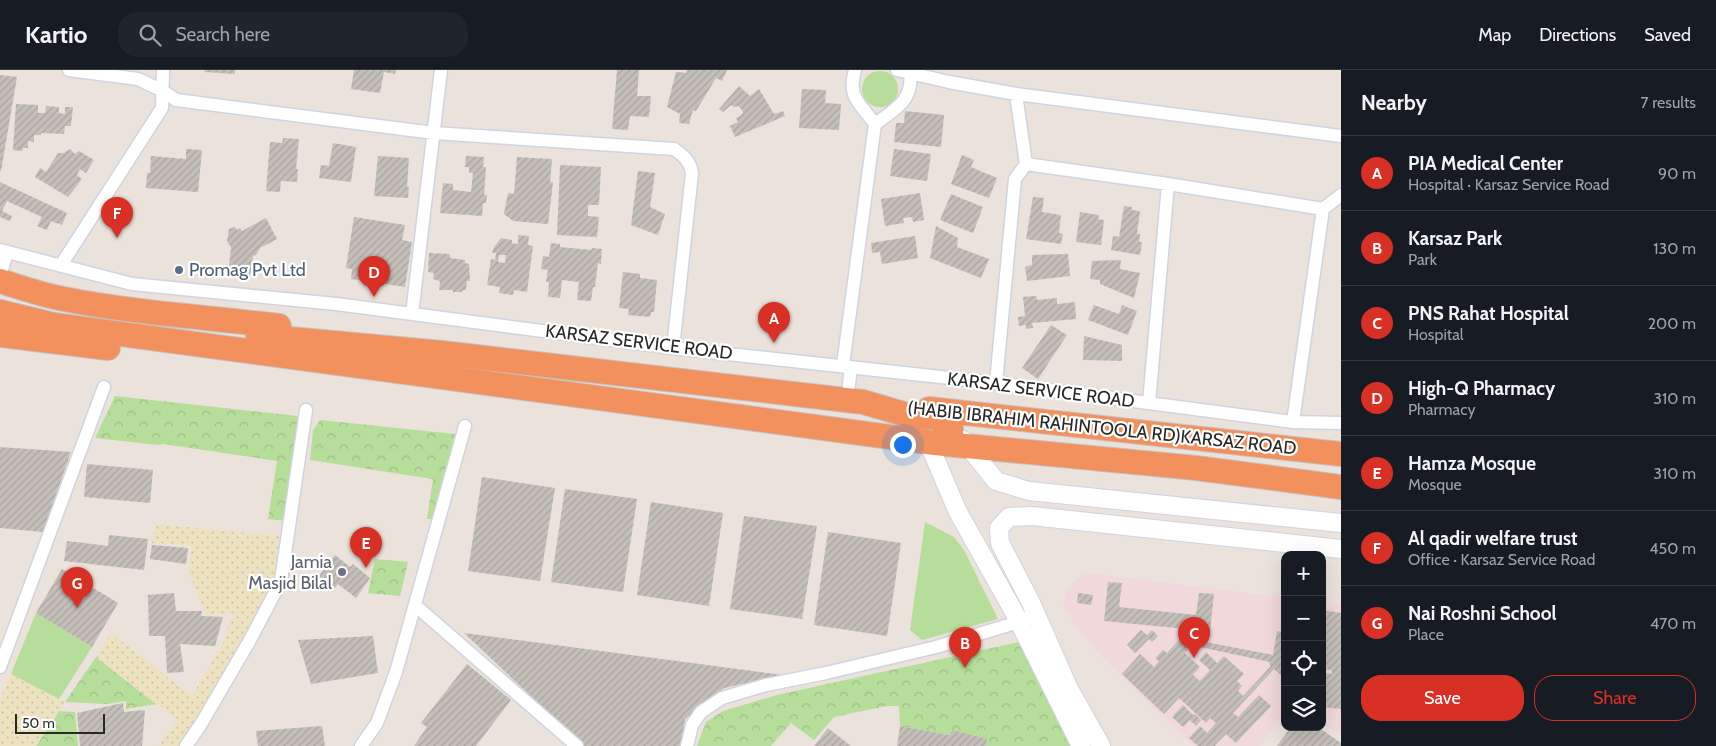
<!DOCTYPE html>
<html lang="en">
<head>
<meta charset="utf-8">
<style>
	:root { --surface:#171b24; --page:#20242c; --text:#f1f3f6; --muted:#9ea1a6; --line:#363941; --accent:#d93025 }
	body { margin:0; font-family:Cabin,sans-serif; background:var(--page); color:var(--text) }
	.controls { position:absolute; right:15px; bottom:15px; display:grid; overflow:hidden; border-radius:10px; box-shadow:0 5px 20px #0002 }
	.controls button { width:45px; height:45px; display:grid; place-items:center; padding:0; border:0; border-bottom:1px solid var(--line); background:var(--surface); color:var(--text); font:25px sans-serif }
	.scale { position:absolute; left:15px; bottom:12px; width:90px; box-sizing:border-box; padding-left:5px; border:2px solid #282828; border-top:0; font-size:14px; line-height:18px; white-space:nowrap; color:#282828; -webkit-text-stroke:4px #fff; paint-order:stroke }
	.you { position:absolute; left:902px; top:374px; width:18px; height:18px; margin:-12px; border:4px solid #fff; border-radius:50%; background:#1a73e8; box-shadow:0 0 0 8px #1a73e833 }
	.badge { display:grid; place-items:center; width:32px; height:32px; border-radius:50%; background:var(--accent); color:#fff; font-size:16px; font-weight:700 }
	.pin { position:absolute; translate:-50% -41px; filter:drop-shadow(0 1px 2px #0008) }
	.pin::after { content:''; position:absolute; top:26px; width:18px; height:15px; background:inherit; clip-path:polygon(0 0,100% 0,50% 100%) }
	.list { margin:0; padding:0; list-style:none }
	h2 { display:flex; justify-content:space-between; align-items:center; height:65px; margin:0; padding:0 20px; font-size:21px }
	h2 small { font-size:16px; font-weight:400; color:var(--muted) }
	.list li { display:grid; grid-template-columns:32px 1fr auto; gap:15px; align-items:center; box-sizing:border-box; height:75px; padding:0 20px; border-top:1px solid var(--line) }
	.list b { display:block; font-size:19px; white-space:nowrap }
	.list p { margin:0; font-size:16px; white-space:nowrap; color:var(--muted) }
	.list em { font-size:16px; font-style:normal; color:var(--muted) }
	.actions { display:flex; gap:10px; padding:15px 20px }
	.actions a { flex:1; padding:11px 0; border:1px solid var(--accent); border-radius:20px; text-align:center; font-size:18px; color:var(--accent) }
	.actions .main { background:var(--accent); color:#fff }
	.icon { flex:none; width:28px; height:28px; fill:none; stroke:currentColor; stroke-width:2; stroke-linecap:round; stroke-linejoin:round }
	.map { position:relative; flex:none; width:1341px; height:676px; overflow:hidden }
	header { display:flex; align-items:center; gap:30px; box-sizing:border-box; height:70px; padding:0 25px; background:var(--surface); border-bottom:1px solid var(--line) }
	header strong { font-size:24px }
	nav { display:flex; gap:28px; margin-inline-start:auto; font-size:18px }
	.search { width:350px; height:45px; background:var(--page); display:flex; align-items:center; gap:12px; box-sizing:border-box; padding:0 18px; border-radius:20px; color:var(--muted); font-size:19px }
	main { display:flex }
	aside { flex:1; background:var(--surface) }
	.map>svg:first-child { display:block }
</style>
</head>
<body>
<header>
<strong>Kartio</strong>
<div class="search"><svg class="icon" aria-label="search" viewBox="0 0 24 24"><circle cx="10" cy="10" r="6"/><path d="M15 15l6 6"/></svg>Search here</div>
<nav><a>Map</a><a>Directions</a><a>Saved</a></nav>
</header>
<main>
<div class="map">
<svg width="1341" height="676" viewBox="0 0 1341 676">
	<defs>
		<pattern id="forest-crowns" width="20" height="18" patternUnits="userSpaceOnUse" patternTransform="scale(1.25)"><rect width="20" height="18" fill="#b6dd9a"/><path d="M2 6a3 3 0 1 1 6 0M12 15a3 3 0 1 1 6 0" fill="none" stroke="#9cbe85"/></pattern>
		<pattern id="sand-dots" width="8" height="8" patternUnits="userSpaceOnUse" patternTransform="scale(1.25)"><rect width="8" height="8" fill="#ede2bf"/><path d="M2 2h.1M6 6h.1" fill="none" stroke="#cbc2a4" stroke-width="1.8" stroke-linecap="round"/></pattern>
		<pattern id="building-hatch" width="6" height="6" patternUnits="userSpaceOnUse" patternTransform="scale(1.25)"><rect width="6" height="6" fill="#c5bfba"/><path d="M-1 1l2-2M0 6l6-6M5 7l2-2" fill="none" stroke="#a9a4a0"/></pattern>
	</defs>
	<rect width="100%" height="100%" fill="#eae2db"/>
	<!-- medical -->
	<path fill="#f0d8db" d="M1085 504H1096L1285 528V644L1259 676H1193L1124 609 1084 567 1071 548 1063 534 1066 524 1073 512Z
		M1322 532 1341 535V665L1322 653Z"/>
	<!-- grass -->
	<path fill="#b6dd9a" d="M862 19a18 18 0 1 1 36 0a18 18 0 1 1-36 0Z
		M925 452 954 467 964 480 998 549 922 570 910 560Z
		M36 543 92 577 59 629 11 604Z"/>
	<!-- forest -->
	<path fill="url(#forest-crowns)" d="M115 326 298 346 286 451 268 449 277 391 163 374 158 375 95 368Z
		M320 350 455 364 434 449H427L433 409 310 390 313 360Z
		M375 489 408 492 400 526 368 523Z
		M1019 572 1071 676H986L987 669 953 660 949 665 900 656 899 636H887L834 647 814 670 791 653 771 676H697L706 652 723 641 777 625Z
		M96 587 156 634 126 639V631L107 634 65 632Z
		M59 641 75 642 78 676H36Z"/>
	<!-- sand -->
	<path fill="url(#sand-dots)" d="M155 454 280 466 276 507 244 572 181 676H159L177 650 96 587 111 563 192 626 223 573 233 543 206 545 188 501 192 476 152 473Z
		M11 604 65 632 36 676H0V629Z"/>
	<!-- building -->
	<path fill="url(#building-hatch)" fill-rule="evenodd" d="M205 0H235V4L204 2Z
		M354 0H396L395 4 384 2 380 23 351 19Z
		M617 0H639L637 26H651L649 47 630 46 628 60 612 59Z
		M686 0H727L722 11 716 8 696 41 693 40 689 54 679 53 680 44 667 37 676 2 687 3Z
		M0 5 17 7 1 101H0Z
		M739 16 750 26 759 19 774 44 783 41 785 46 735 67 730 56 738 52 736 48 740 46 743 43 742 40 738 36 734 37 731 35 723 42 719 39Z
		M802 19 826 20 825 33 841 34 839 60 799 58Z
		M16 34 38 35V43H45L46 36 59 37V43L65 44V37H73L71 56H65L64 64 41 63V65H34V72L28 71V78H23L22 81 13 80Z
		M905 41 944 45 941 77 894 72 896 53H904Z
		M283 68 299 69 296 99H298L297 112 281 111 280 122 266 121 270 72 282 73Z
		M333 73 356 77 351 112 319 108 321 95 329 96Z
		M70 79 75 84 79 81 94 90 86 103 80 99 77 105 82 109 68 127 35 107 40 98 46 102 58 83H64Z
		M186 79 202 80 198 122 146 118 147 103H150L151 86 186 89Z
		M894 79 931 84 927 111 890 106Z
		M962 85 974 90 971 97 997 108 989 128 951 114Z
		M378 86 409 88 407 117H409L408 128 374 126Z
		M466 86 484 87 483 97H486L484 125H487L486 133H483L482 146 440 143 443 113 453 114V120L471 122 473 103H469V97H465Z
		M517 87 552 89 550 112H553L548 154 513 151 504 144 508 123 514 124Z
		M560 95 601 97 599 135H588V146L599 147 597 167 557 165Z
		M638 101 655 103 650 137 665 144 658 165 631 155Z
		M0 112 67 143 62 155 51 151 47 160 37 156 42 147 7 131 2 141 12 146 10 151 0 147Z
		M920 123 924 150 913 152 912 147 903 148 904 153 885 156 881 129Z
		M951 124 983 137 973 163 940 150Z
		M1033 127 1044 128 1042 142 1061 145 1059 163 1063 164 1061 174 1026 169Z
		M1124 136 1132 137V140L1140 141 1137 164H1140L1139 172H1142L1140 185 1111 180 1113 166 1119 167Z
		M1080 142 1099 145 1098 149 1104 150 1101 175 1076 172Z
		M354 147 405 155 402 170 412 172 405 217 351 209 352 199 346 198Z
		M266 148 277 169 260 178 256 185 253 186 250 207 228 206 231 177 227 171 229 159 234 157 238 160 240 158 242 161Z
		M936 156 958 168 957 177 989 189 981 208 930 188Z
		M518 165 529 166 528 175 533 176 527 222 514 220 513 225 499 223 500 217 487 215 491 189 495 190 496 183H492L494 177 501 168 512 170V173L518 174ZM499 185H506L505 193 498 192Z
		M915 166 918 188 882 194 880 182 872 183 871 173Z
		M551 173 560 174V177L591 180 592 178 602 179 601 194 598 193 595 217H593L591 231 577 230 579 212 562 210 560 228 548 227 549 212H546L548 200 541 199 543 186 549 187Z
		M429 183 450 184V188L465 190V193L469 194 470 211H467L466 220H463L462 222H453V220H439L440 212 437 210 433 209 434 203 428 202Z
		M1068 184 1070 206 1027 211 1025 197 1032 195V185Z
		M1121 190 1120 199 1140 203 1134 228 1100 214V210L1090 209 1092 191Z
		M623 202 640 204V208L657 210 654 242H651L650 247 628 245 629 239 619 238Z
		M1036 226 1037 230 1057 228V234L1075 232 1076 249 1032 253 1033 258 1026 259V255L1019 256 1018 247 1025 246 1023 227Z
		M1094 235 1119 244 1122 235 1137 241 1128 265 1088 250Z
		M1051 255 1067 265 1038 309 1022 298Z
		M1084 266 1122 275V291L1083 290Z
		M0 377 71 382 43 462 0 458Z
		M87 394 153 400 150 433 84 427Z
		M482 407 555 418 540 511 468 501Z
		M565 419 637 429 623 522 551 512Z
		M651 432 723 443 709 536 637 525Z
		M744 446 817 456 802 549 730 539Z
		M828 462 901 473 887 566 814 555Z
		M109 465 148 469 144 500 64 491 67 471 108 476Z
		M152 475 188 478 186 494 150 489Z
		M335 485 350 497 353 494 370 508 356 528 338 514 334 519 318 507Z
		M62 499 118 533 92 577 36 543Z
		M1108 512 1122 513 1119 537 1196 545 1199 523 1214 524 1210 562 1202 561 1200 571 1273 585 1277 561 1285 562V613L1282 606 1274 599 1233 643 1238 647 1259 625 1271 636 1236 673 1226 664 1215 675 1216 676H1198L1189 668 1200 656 1207 663 1216 653 1210 648 1206 653 1179 628 1164 644 1122 604 1140 584 1154 597 1159 591 1155 588 1163 580 1167 583 1184 564 1194 573 1185 583 1200 597 1193 605 1200 611 1210 600 1199 590 1206 582 1217 593 1224 586 1244 604 1237 611 1242 616 1238 621 1243 626 1271 596 1269 594 1270 592 1195 576 1197 560 1104 551Z
		M174 523 176 541H202L201 546 223 547 215 576 180 574 184 602 167 603 165 566H149L148 525Z
		M1078 523 1093 525 1091 535 1077 533Z
		M1322 540 1341 543V639L1322 637 1325 603 1332 604V600L1322 599Z
		M1141 560 1147 565 1152 560 1158 566 1152 572 1149 569 1135 583 1127 575Z
		M464 563 782 605 724 618 685 649 682 676H584Z
		M373 566 378 603 311 614 298 570Z
		M467 594 511 630 476 676H414L427 657 421 653Z
		M123 633 124 642 145 640 142 676H80L77 643Z
		M1183 635 1193 645 1195 644 1201 650 1196 656 1190 650 1183 657 1172 647Z
		M322 656 325 676H258L256 661Z
		M900 656 949 665 953 660 987 669 986 676H897Z
		M1291 657H1318L1341 673V676H1277Z
		M828 658 851 676H814Z"/>
	<g fill="none" stroke-linecap="round" stroke-linejoin="round">
		<!-- street casing -->
		<g stroke="#d0d4e0" stroke-width="15">
			<path id="street" d="M69 0 138 9 163 21 176 30 434 63 674 79C684 86 690 91 692 103L673 278
				M897 0 949 12 1016 24 1341 66
				M1016 24 1026 94 1168 114 1323 139 1341 125
				M875 54C894 40 914 30 910 3
				M0 180 132 214 336 234 673 278 996 313 1293 352 1341 353
				M61 195 162 38 163 0
				M0 207 7 182
				M412 244 441 0
				M843 295 875 54C860 33 847 28 855 0
				M996 313 1015 109 1026 94
				M847 331 851 297
				M1149 333 1168 114
				M1293 352 1323 139
				M416 536 577 676
				M0 597 104 317
				M186 676 201 654 250 570 281 511 306 340
				M361 676 377 653 396 602 465 356
				M687 676 692 655 701 642 722 628 766 615 826 603 936 577 1019 552 1026 548"/>
		</g>
		<!-- secondary casing -->
		<g stroke="#d0d4e0" stroke-width="20">
			<path id="secondary" d="M963 370 996 411 1029 421 1341 453
				M928 372 958 442 1013 540 1081 676
				M1101 676 1068 617 1031 533 1000 473 999 458 1009 447 1032 446 1341 479"/>
		</g>
		<!-- highway casing -->
		<g stroke="#c3c3c3" stroke-width="26">
			<path id="highway" d="M0 211C19 217 39 224 59 228 132 243 206 247 279 256
				M0 242 54 255 935 373 1196 398 1341 417
				M0 265 108 278
				M258 266 442 283 863 332 911 346 940 348 951 357V364L935 373
				M929 339 1341 384"/>
		</g>
		<!-- street -->
		<use href="#street" stroke="#fff" stroke-width="12"/>
		<!-- secondary -->
		<use href="#secondary" stroke="#fff" stroke-width="18"/>
		<!-- highway -->
		<use href="#highway" stroke="#f2915d" stroke-width="24"/>
	</g>
	<!-- markers -->
	<circle fill="#5c6f8a" stroke="#fff" stroke-width="2" cx="179" cy="200" r="5"/>
	<circle fill="#6b7280" stroke="#fff" stroke-width="2" cx="342" cy="502" r="5"/>
	<g text-anchor="middle" stroke-width="4.5" stroke-linejoin="round" paint-order="stroke">
		<!-- service labels -->
		<g font-size="18" fill="#4e5e75" stroke="#fff" text-anchor="start">
			<text x="189" y="206">Promag Pvt Ltd</text>
		</g>
		<!-- street labels -->
		<g font-size="18" fill="#282828" stroke="#fff">
			<text transform="translate(639 272) rotate(7)" y="6">KARSAZ SERVICE ROAD</text>
			<text transform="translate(1041 320) rotate(7)" y="6">KARSAZ SERVICE ROAD</text>
			<text transform="translate(1102 358) rotate(6)" y="6">(HABIB IBRAHIM RAHINTOOLA RD)KARSAZ ROAD</text>
		</g>
		<!-- worship labels -->
		<g font-size="18" fill="#5b616d" stroke="#fff" text-anchor="end">
			<text x="332" y="498">Jamia<tspan x="332" dy="21">Masjid Bilal</tspan></text>
		</g>
	</g>
</svg>
<div class="controls">
<button>+</button>
<button>−</button>
<button><svg class="icon" aria-label="locate" viewBox="0 0 24 24"><circle cx="12" cy="12" r="6"/><path d="M12 2v4M12 18v4M2 12h4M18 12h4"/></svg></button>
<button><svg class="icon" aria-label="layers" viewBox="0 0 24 24"><path d="M12 4l9 5-9 5-9-5zM3 14l9 5 9-5"/></svg></button>
</div>
<div class="scale">50 m</div>
<div class="you"></div>
<div class="pin badge" style="left:774px;top:273px">A</div>
<div class="pin badge" style="left:965px;top:598px">B</div>
<div class="pin badge" style="left:1194px;top:588px">C</div>
<div class="pin badge" style="left:374px;top:227px">D</div>
<div class="pin badge" style="left:366px;top:498px">E</div>
<div class="pin badge" style="left:117px;top:168px">F</div>
<div class="pin badge" style="left:77px;top:538px">G</div>
</div>
<aside>
<h2>Nearby<small>7 results</small></h2>
<ul class="list">
<li><span class="badge">A</span><div><b>PIA Medical Center</b><p>Hospital · Karsaz Service Road</p></div><em>90 m</em></li>
<li><span class="badge">B</span><div><b>Karsaz Park</b><p>Park</p></div><em>130 m</em></li>
<li><span class="badge">C</span><div><b>PNS Rahat Hospital</b><p>Hospital</p></div><em>200 m</em></li>
<li><span class="badge">D</span><div><b>High-Q Pharmacy</b><p>Pharmacy</p></div><em>310 m</em></li>
<li><span class="badge">E</span><div><b>Hamza Mosque</b><p>Mosque</p></div><em>310 m</em></li>
<li><span class="badge">F</span><div><b>Al qadir welfare trust</b><p>Office · Karsaz Service Road</p></div><em>450 m</em></li>
<li><span class="badge">G</span><div><b>Nai Roshni School</b><p>Place</p></div><em>470 m</em></li>
</ul>
<div class="actions"><a class="main">Save</a><a>Share</a></div>
</aside>
</main>
</body>
</html>
